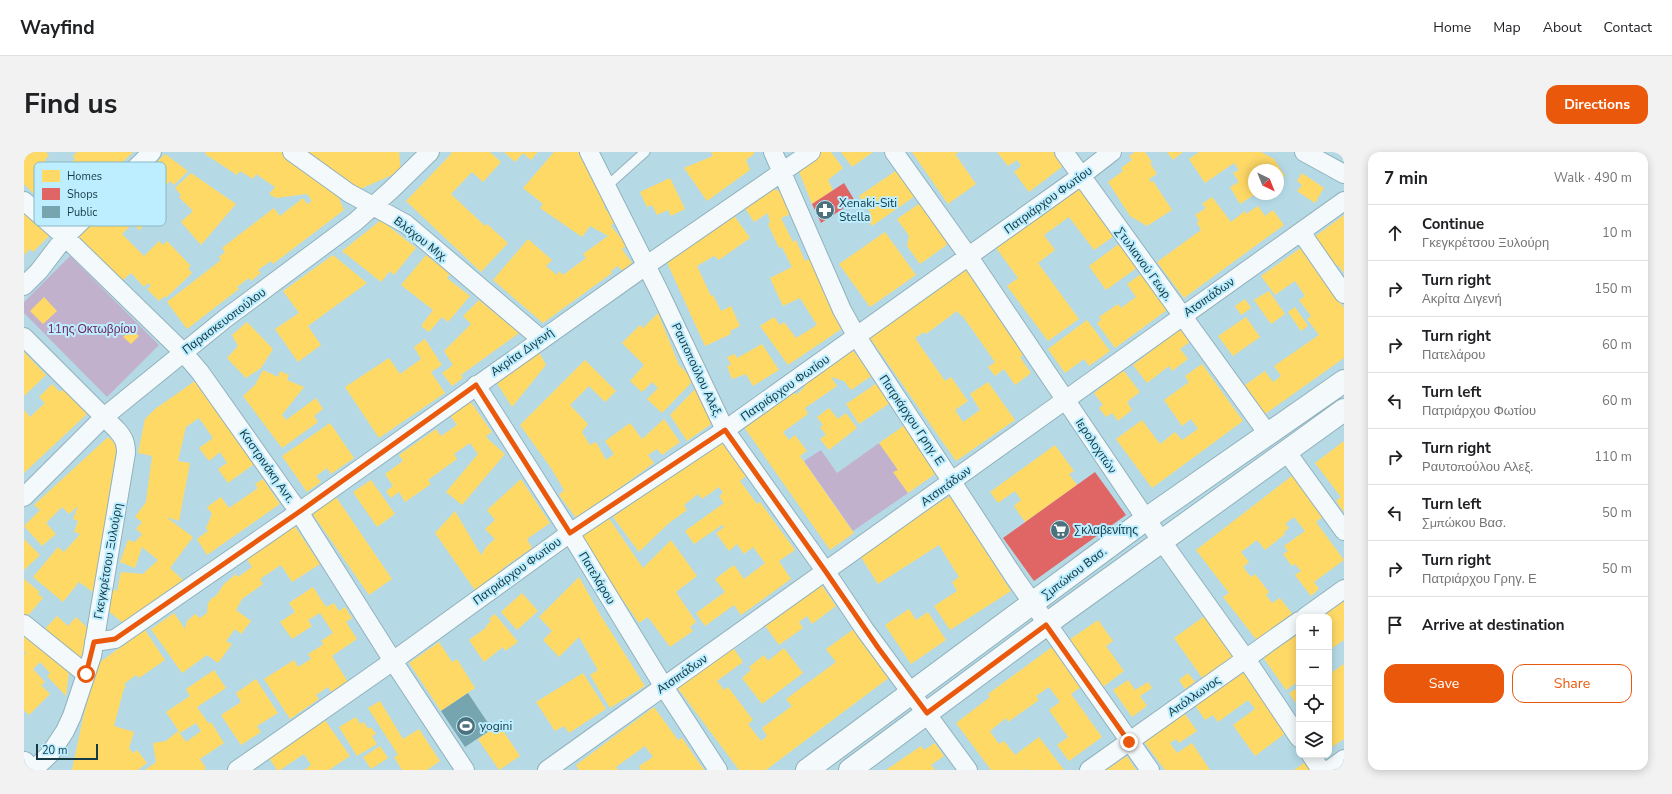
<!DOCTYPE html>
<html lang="en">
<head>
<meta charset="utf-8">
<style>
	:root { --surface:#fff; --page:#f2f2f2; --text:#202124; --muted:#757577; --line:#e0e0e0; --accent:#ea580c }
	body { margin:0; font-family:"Nunito Sans",sans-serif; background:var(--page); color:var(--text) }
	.controls { position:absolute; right:12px; bottom:12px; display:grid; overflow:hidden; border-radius:8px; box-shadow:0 2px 10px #0003 }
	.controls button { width:36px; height:36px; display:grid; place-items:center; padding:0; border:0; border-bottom:1px solid var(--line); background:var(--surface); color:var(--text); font:20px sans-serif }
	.compass { position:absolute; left:1224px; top:12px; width:36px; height:36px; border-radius:50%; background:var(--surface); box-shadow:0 2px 10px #0003; rotate:137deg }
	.scale { position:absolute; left:12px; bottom:10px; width:62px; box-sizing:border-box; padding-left:4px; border:2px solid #153a45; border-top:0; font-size:11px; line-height:14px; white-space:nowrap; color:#153a45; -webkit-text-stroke:3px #bdeeff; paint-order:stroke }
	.stop { position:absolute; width:12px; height:12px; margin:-9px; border:3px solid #ea580c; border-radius:50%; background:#fff }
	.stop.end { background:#ea580c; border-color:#fff; box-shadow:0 1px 4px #0008 }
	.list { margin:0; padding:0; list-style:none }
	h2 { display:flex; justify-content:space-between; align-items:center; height:52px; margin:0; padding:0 16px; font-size:17px }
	h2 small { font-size:13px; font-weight:400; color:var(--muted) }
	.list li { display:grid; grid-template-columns:26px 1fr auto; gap:12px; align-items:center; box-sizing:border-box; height:56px; padding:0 16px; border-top:1px solid var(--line) }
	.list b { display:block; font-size:15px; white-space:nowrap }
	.list p { margin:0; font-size:13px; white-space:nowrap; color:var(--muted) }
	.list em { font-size:13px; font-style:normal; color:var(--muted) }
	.actions { display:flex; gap:8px; padding:12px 16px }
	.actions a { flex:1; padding:9px 0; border:1px solid var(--accent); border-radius:12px; text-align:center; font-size:14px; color:var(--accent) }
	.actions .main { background:var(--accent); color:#fff }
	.icon { flex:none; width:22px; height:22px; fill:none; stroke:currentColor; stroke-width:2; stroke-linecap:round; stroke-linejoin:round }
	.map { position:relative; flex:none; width:1320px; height:618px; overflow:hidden; border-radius:12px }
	header { display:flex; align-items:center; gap:24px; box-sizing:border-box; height:56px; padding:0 20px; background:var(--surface); border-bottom:1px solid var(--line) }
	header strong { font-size:19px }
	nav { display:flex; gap:22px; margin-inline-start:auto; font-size:14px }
	.intro { display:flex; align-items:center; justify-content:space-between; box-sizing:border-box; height:96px; padding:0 24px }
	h1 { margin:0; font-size:28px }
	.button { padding:10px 18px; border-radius:12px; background:var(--accent); color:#fff; font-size:14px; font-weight:700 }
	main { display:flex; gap:24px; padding:0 24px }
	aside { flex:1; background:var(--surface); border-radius:12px; box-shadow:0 2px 10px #0003 }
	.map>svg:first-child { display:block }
</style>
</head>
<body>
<header>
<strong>Wayfind</strong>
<nav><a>Home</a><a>Map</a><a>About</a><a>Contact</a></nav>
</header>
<div class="intro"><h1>Find us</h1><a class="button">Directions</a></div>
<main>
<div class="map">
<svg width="1320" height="618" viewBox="0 0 1320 618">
	<rect width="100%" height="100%" fill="#b5dae6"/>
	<!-- green -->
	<path fill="#c1b1cc" d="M46 104 135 193 83 245 0 161V150Z
		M855 291 874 318 870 321 884 341 829 379 780 309 797 298 813 321Z"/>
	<!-- homes -->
	<path fill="#ffd966" d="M0 0H22L25 3 21 8 40 27 52 15 48 10 51 7 49 4 53 0H109L38 70 0 32Z
		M182 0H260L311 37 320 58 249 112 247 109 234 118 237 121 227 129 225 126 213 135 215 137 163 177 143 150 197 108 195 105 201 100 198 96 250 56 256 64 279 46 283 52 288 49 283 42 252 46 245 42 251 35 232 22 229 27 216 19 213 23 181 2Z
		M283 0H375L377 19 332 39Z
		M426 0H466L477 10 459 30 448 20 427 42 461 74 463 72 484 91 457 120 382 49 428 1Z
		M480 0H514L507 8 499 1 491 10Z
		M530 0H554L581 52 580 55 591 69 587 74 603 93 598 97 608 111 598 119 594 114 587 119 588 121 519 171 469 128 504 87 528 108 522 114 533 123 535 119 539 123 562 106 559 102 584 84 566 74 558 85 516 56 519 52 499 36Z
		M687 0H730V2L722 8 726 18 683 49 660 16 689 4Z
		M797 0H807L819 16 804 28 809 38 788 52 774 17Z
		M817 0H849L828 15Z
		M888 0H935L931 2 952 32 924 52Z
		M973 0H1029L1039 14 1005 40 990 20 997 14 993 8 984 14Z
		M1111 0H1121L1128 10 1126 11 1133 22 1125 27 1127 30 1129 29 1148 58 1123 74 1106 64 1084 30 1099 19 1097 16 1108 8 1105 4Z
		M1143 0H1159L1149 8Z
		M1175 0H1237L1250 7 1261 24 1254 28V18H1230V43L1216 52 1206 35 1215 30 1209 21 1215 18 1210 11 1181 31 1165 7Z
		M141 2 164 19 150 33 146 29 139 37 122 21Z
		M873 18 891 44 848 74 841 65 847 61 835 44Z
		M167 21 212 52 177 93 157 70 169 59 155 45 157 43 151 36Z
		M1278 21 1300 36 1291 51 1273 39 1278 33 1273 29Z
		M646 26 661 57 647 64 644 58 633 63 628 53 623 55 616 40Z
		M111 28 122 39 108 53 114 59 119 54 130 64 115 78 109 71 98 82 120 104 135 89 139 93 143 89 167 114 164 116 168 121 142 146 141 144 135 149 123 137 127 134 124 131 120 135 107 121 98 129 54 84Z
		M1056 31 1093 82 1070 98 1045 65 1020 83 1031 98 1014 111 1055 167 1024 189 983 134 994 126 970 93Z
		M747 36 758 40 767 62 757 66 769 90 772 88 781 109 787 106 819 176 764 213 736 174 750 165 756 173 760 170 772 186 793 173 776 146 759 154 746 126 768 115 758 95 755 96 744 72 746 71 744 61 730 70 719 53Z
		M1188 45 1207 70 1221 59 1222 62 1234 54 1241 64 1249 58 1260 73 1160 146 1133 110 1177 78 1173 71 1175 69 1171 63 1182 56 1178 52Z
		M896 51 924 92 896 112 883 94 885 84 873 67Z
		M0 59 25 84 9 100 6 97 0 103Z
		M709 62 726 86 695 108 690 104 673 114 687 144 689 143 697 159 707 154 716 174 706 179 707 182 681 194 641 106Z
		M1320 63V121L1314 113 1311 115 1289 86Z
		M357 68 392 96 370 123 366 119 357 130 318 99Z
		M861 80 892 123 846 155 815 112Z
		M1096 91 1114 115 1082 138 1065 114Z
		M1278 95 1320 156V206L1241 262 1221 233 1241 219 1249 230 1257 224 1250 214 1295 183 1283 167 1287 164 1275 148 1281 144 1271 129 1251 143 1237 124Z
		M309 103 343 131 284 174 297 193 274 210 251 177 275 161 259 139Z
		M402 103 426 122 423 126 446 144 424 170 418 165 405 180 397 174 409 158 377 133Z
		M943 114 1004 200 996 205 1007 221 991 233 980 217 971 224 964 215 971 210 938 163 937 164 933 159 902 182 900 180 891 186 921 229 927 225 944 249 931 258 939 270 956 258 946 242 964 230 991 268 932 309 844 183Z
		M1117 122 1143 158 1091 196 1073 171 1077 168 1075 165 1094 152 1097 156 1112 145 1103 132Z
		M1245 139 1261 162 1247 172 1230 148Z
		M20 145 33 159 19 172 6 159Z
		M1221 147 1227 156 1217 163 1211 154Z
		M455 148 495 181 437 223 439 226 428 234 418 221 429 213 420 199 447 172 439 164Z
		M1271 155 1284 174 1277 179 1264 160Z
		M634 161 655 213 670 228 638 261 623 247 634 236 628 230 618 240 606 229 620 213 598 191 616 173 619 176Z
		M1222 165 1236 185 1209 204 1194 184Z
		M1063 168 1086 199 1065 214 1060 207 1041 221 1024 197Z
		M223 170 249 197 237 216 222 226 203 206 214 194 208 183Z
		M1157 176 1167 189 1156 197 1164 207 1148 219 1145 214 1123 231 1109 213Z
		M108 177 115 184 107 192 99 185Z
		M401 187 418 213 407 220 421 241 355 286 321 235 365 206 376 222 397 207 390 195Z
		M738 192 755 218 729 234 722 222 708 227 703 214 707 213 703 205 711 202 713 206Z
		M828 197 834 205 836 204 849 223 827 238 820 229 807 225 813 234 781 256 784 262 759 280 765 288 771 283 783 299 776 304 830 381 806 398 718 272 768 237 772 243 781 235 778 232Z
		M0 200 22 223 0 244Z
		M515 200 522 213 488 255 471 228Z
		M561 208 592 239 581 250 565 234 546 253 564 272 558 280 566 293 572 290 582 308 590 302 581 289 606 271 618 287 640 267 656 290 638 303 633 297 624 303 630 311 553 367 535 343 540 338 527 316 496 273Z
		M1178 212 1219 269 1128 336 1092 287 1118 268 1136 292 1151 280 1158 288 1174 277 1167 267 1158 274 1140 248 1165 230 1161 224Z
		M239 218 254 225 256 219 265 223 263 228 280 235 258 263 262 268 292 246 299 257 290 264 294 270 258 296 219 244 231 233Z
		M1099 218 1116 240 1103 250 1108 258 1094 269 1088 261 1082 265 1075 256 1079 253 1070 241Z
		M171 229 230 312 204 331 194 317 203 311 196 300 185 309 175 296 189 286 175 266 162 275 154 309 166 311 155 369 142 365 169 385 146 416 159 428 99 471 82 457 86 436 93 439 97 420 119 422 134 408 118 395 111 416 96 410 104 388 111 390 118 382 112 377 118 370 111 365 122 350 128 304 114 301 121 267 131 257Z
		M853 231 866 251 835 272 822 252Z
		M28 232 36 240 40 237 63 262 0 321V258L6 265 21 251 15 245Z
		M671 237 690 270 663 289 646 263Z
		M446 249 468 280 462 284 465 288 481 302 438 353 422 340 454 302 446 291 430 302 433 307 404 328 407 332 381 350 375 340 367 346 362 339 369 334 361 322 379 309 375 303 412 277 417 284 433 273 426 263Z
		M805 256 814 267 822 261 833 276 805 298 796 287 802 283 796 275 799 273 793 265Z
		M306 271 330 306 307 322 303 316 292 324 297 330 283 340 258 304Z
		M881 273 914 320 884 341 869 320 874 318 855 291Z
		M84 285 93 293 85 343 73 443 55 430 39 450 9 425 34 395 40 400 56 382 50 380 54 369 49 367 54 354 45 362 38 355 22 371 32 382 18 394 0 374 16 358 10 353Z
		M696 288 722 324 716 329 733 352 736 350 771 398 755 409 767 427 717 463 710 453 681 474 672 461 701 440 691 427 710 413 720 427 741 411 729 395 720 402 713 392 705 399 692 381 700 375 698 373 670 392 661 379 700 351 695 344 699 341 695 335 678 347 674 342 660 353 663 358 645 371 615 400 589 365Z
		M1320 289V360L1312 349 1317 345 1291 311Z
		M1031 293 1050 319 1045 322 1053 333 1001 370 990 354 997 348 991 339 974 351 966 340Z
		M1269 323 1300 364 1292 370 1320 408 1290 430 1295 437 1287 444 1271 423 1277 419 1271 412 1268 414 1259 402 1264 399 1260 394 1281 379 1270 365 1261 372 1265 376 1260 380 1261 382 1241 398 1233 388 1217 400 1225 410 1219 415 1227 425 1231 422 1245 440 1242 443 1248 451 1256 446 1270 464 1235 491 1199 445 1205 441 1172 398Z
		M239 327 256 352 183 403 173 387 184 379 182 376 188 362 183 355 197 345 205 356 234 336 231 332Z
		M497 327 526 371 503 387 508 396 478 417 481 421 453 441 411 381 431 359 457 403 463 394 471 387 461 377 471 368 463 358Z
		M347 328 371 362 353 375 329 340Z
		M926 344 987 439 926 478 910 454 933 439 928 430 935 425 915 393 854 432 835 402Z
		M312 345 368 427 345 443 288 361Z
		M584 365 619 416 647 388 673 424 652 440 672 470 666 475 669 479 646 495 624 465 615 471 555 386Z
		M270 373 296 412 268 430 257 413 236 427 239 432 218 447 212 458 227 469 217 482 211 477 202 489 208 492 194 511 183 503 158 521 127 477 150 461 161 477 163 469 171 462 176 466 183 461 184 451 188 446 192 444 200 432 212 422 214 425 228 415 221 404Z
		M0 387 16 403 0 418Z
		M555 425 577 464 621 534 586 556 566 523 574 518 555 485 535 505 519 488 528 479 515 465Z
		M0 427 16 440 14 442 19 446 1 467 0 466Z
		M797 432 812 454 788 472 783 464 775 470 779 476 755 493 740 472Z
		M289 435 302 455 310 451 315 459 321 455 328 466 322 470 333 487 308 504 324 530 308 541 304 535 292 543 295 547 266 567 240 527 270 508 274 515 287 507 284 502 300 492 297 489 309 481 296 461 284 468 288 474 268 487 256 470 271 460 265 451Z
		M498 441 514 459 493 478 477 460Z
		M1320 449V488L1305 498V465H1297Z
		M885 457 892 468 904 460 922 488 887 512 861 473Z
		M471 462 494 490 481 499 479 495 460 510 445 488 463 475 462 474 467 469 465 467Z
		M1182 463 1214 506 1181 530 1150 486Z
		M33 464 44 474 52 465 68 480 64 498 56 511 20 478Z
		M1074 468 1089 489 1082 494 1100 519 1079 535 1045 488Z
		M830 477 866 525 742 618H715L653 535 708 494 719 510 693 529 700 538 704 535 729 568 724 572 737 589 743 584 738 576 768 554 762 547 812 510 802 497Z
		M0 478 45 520 42 544 23 524 26 521 16 510 9 517 21 530 17 533 26 542 5 563 0 558V503L2 501 0 499Z
		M121 478 141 508 115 526 112 523 100 532 102 535 100 536 90 574 110 580 105 596 109 601 113 598 123 611 114 618H48L59 566 73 512Z
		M1275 480V529L1262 538 1239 505Z
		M415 490 428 510 433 507 451 536 417 559 385 511Z
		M1028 495 1057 535 1047 542 1078 585 1045 609 1033 593 1044 585 1025 558 1036 550 1025 535 1012 544 1015 548 984 570 982 566 966 579 975 592 980 589 991 603 1015 585 1040 618H1002L1001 617 999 618H967L932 571 966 545 964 542Z
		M760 496 779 521 738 552 718 526 727 518 725 515 740 503 744 509Z
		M1320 512V587L1305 597V522Z
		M190 518 202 536 173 555 185 572 187 570 200 591 176 607 182 616 180 618H121L132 610 129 591 142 589 154 579 162 590 177 579 172 571 156 581 142 560 166 544 162 537Z
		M1219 518 1263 580 1231 604 1209 573 1231 557 1224 548 1194 570 1189 563 1181 568 1171 553Z
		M559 521 582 557 545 581 540 574 531 579 512 550Z
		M1164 521 1171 530 1161 537 1155 528Z
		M232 527 254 561 233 574 237 580 217 593 197 563 217 550 212 541Z
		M1104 528 1111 538 1124 530 1128 536 1116 544 1123 554 1108 565 1089 538Z
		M1275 535V556L1265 541Z
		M356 549 379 587 395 577 416 609 403 618H378L370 605 374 603 344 556Z
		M630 555 654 588 658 586 680 618H617L615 614 629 605 621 594 592 615 594 618H555L552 613Z
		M1158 558 1173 579 1155 591 1152 587 1146 591 1153 601 1168 591 1186 618H1141L1118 587Z
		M332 565 336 572 340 570 344 577 347 575 352 582 348 584 353 592 333 604 315 575Z
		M301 568 326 604 305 618H280L287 613 280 602 256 618H253L245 606Z
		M475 573 496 604 475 618 454 587Z
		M911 591 920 604 907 613 911 618H862L897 594 900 598Z
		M356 594 364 606 347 617 339 605Z
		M1103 604 1112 618H1082Z
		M1283 609 1288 618H1270Z"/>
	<!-- shops -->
	<path fill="#e06666" d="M820 31 831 49 797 71 788 52Z
		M1071 320 1102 363 1010 429 979 386Z"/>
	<!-- public -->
	<path fill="#76a5af" d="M444 541 468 577 441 595 417 559Z"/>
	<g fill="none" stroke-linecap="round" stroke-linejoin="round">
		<!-- lane casing -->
		<g stroke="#91b2bd" stroke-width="11">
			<path id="lane" d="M582 35 621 0"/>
		</g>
		<!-- street casing -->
		<g stroke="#91b2bd" stroke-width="20">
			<path id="street" d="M268 0 325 41 382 72 517 187
				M565 0 635 139 701 278 802 420 841 478 944 618
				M749 0 818 158 833 185 991 426 1126 618
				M870 0 945 105 1122 367 1222 507 1275 586
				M1040 0 1244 282
				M1280 0 1320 22
				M0 49 41 85 159 200 176 220 275 360 369 509 441 618
				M1277 80 1320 142
				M0 134 15 119 41 85 128 0
				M0 185 93 278C100 286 102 291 102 301L68 504 48 564 41 579 26 602 9 618
				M452 233 546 381 640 535 694 618
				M1262 299 1320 379
				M0 345 80 265 202 166 331 70 367 38 406 0
				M1281 465 1320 437
				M0 472 62 522
				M70 490 91 487 275 360 623 113 787 0
				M1287 603 1297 618
				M213 618 369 509 546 381 701 278 1057 24 1088 0
				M523 618 1320 49
				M1065 618 1275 469
				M1305 618 1320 607"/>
		</g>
		<!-- secondary casing -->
		<g stroke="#91b2bd" stroke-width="24">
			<path id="secondary" d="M0 611 6 618
				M783 618 1122 367 1320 229
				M826 618 1035 463 1320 258"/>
		</g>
		<!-- lane -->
		<use href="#lane" stroke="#f4f9fb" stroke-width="9"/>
		<!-- street -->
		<use href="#street" stroke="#f4f9fb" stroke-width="18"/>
		<!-- secondary -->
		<use href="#secondary" stroke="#f4f9fb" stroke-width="22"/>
	</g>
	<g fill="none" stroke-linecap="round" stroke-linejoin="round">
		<!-- route -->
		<path stroke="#ea580c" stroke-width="5" d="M62 522 70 490 91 487 275 360 452 233 546 381 701 278 802 420 855 497 903 561 1022 473 1105 590"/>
	</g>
	<!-- icons -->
	<defs>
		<g id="pharmacy-disc" transform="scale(1)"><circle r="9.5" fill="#4d727d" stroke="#bdeeff"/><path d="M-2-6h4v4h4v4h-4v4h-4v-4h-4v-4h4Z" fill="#fff"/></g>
		<g id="supermarket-disc" transform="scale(1)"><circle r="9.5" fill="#4d727d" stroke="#bdeeff"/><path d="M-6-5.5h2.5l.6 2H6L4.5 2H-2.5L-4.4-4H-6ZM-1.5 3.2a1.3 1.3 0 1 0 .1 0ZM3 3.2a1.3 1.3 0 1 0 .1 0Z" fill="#fff"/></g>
		<g id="stadium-disc" transform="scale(1)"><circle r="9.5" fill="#4d727d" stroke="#bdeeff"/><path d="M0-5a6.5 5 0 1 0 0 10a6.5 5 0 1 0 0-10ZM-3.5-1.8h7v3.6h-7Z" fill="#fff"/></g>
	</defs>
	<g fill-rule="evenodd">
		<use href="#pharmacy-disc" x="801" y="58"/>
		<use href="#supermarket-disc" x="1036" y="378"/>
		<use href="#stadium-disc" x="442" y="574"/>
	</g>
	<g text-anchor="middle" stroke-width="4" stroke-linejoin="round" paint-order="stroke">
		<!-- street labels -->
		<g font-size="12" fill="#153a45" stroke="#bdeeff">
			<text transform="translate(1024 48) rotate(-36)" y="4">Πατριάρχου Φωτίου</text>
			<text transform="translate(397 87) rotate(38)" y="4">Βλάχου Μιχ.</text>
			<text transform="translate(1120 112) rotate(54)" y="4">Στυλιανού Γεωρ.</text>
			<text transform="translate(1185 145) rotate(-35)" y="4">Ατσιπάδων</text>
			<text transform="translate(200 169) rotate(-37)" y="4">Παρασκευοπούλου</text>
			<text transform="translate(498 200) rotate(-35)" y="4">Ακρίτα Διγενή</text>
			<text transform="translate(673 218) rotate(65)" y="4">Ραυτοπούλου Αλεξ.</text>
			<text transform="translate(761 236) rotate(-35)" y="4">Πατριάρχου Φωτίου</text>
			<text transform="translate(888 268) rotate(56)" y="4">Πατριάρχου Γρηγ. Ε</text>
			<text transform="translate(1072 294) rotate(56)" y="4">Ιερολοχιτών</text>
			<text transform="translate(243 314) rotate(55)" y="4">Καστρινάκη Αντ.</text>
			<text transform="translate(922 334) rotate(-36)" y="4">Ατσιπάδων</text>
			<text transform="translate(84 409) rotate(-80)" y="4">Γκεγκρέτσου Ξυλούρη</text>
			<text transform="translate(493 419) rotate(-36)" y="4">Πατριάρχου Φωτίου</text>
			<text transform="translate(1050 421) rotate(-37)" y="4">Σμπώκου Βασ.</text>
			<text transform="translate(573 426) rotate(59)" y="4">Πατελάρου</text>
			<text transform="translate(658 522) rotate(-35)" y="4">Ατσιπάδων</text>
			<text transform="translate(1170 544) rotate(-35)" y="4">Απόλλωνος</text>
		</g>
		<!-- poi labels -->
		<g font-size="12" fill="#153a45" stroke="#bdeeff" text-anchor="start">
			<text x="815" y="55">Xenaki-Siti<tspan x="815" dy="14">Stella</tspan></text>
			<text x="1050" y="382">Σκλαβενίτης</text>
			<text x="456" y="578">yogini</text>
		</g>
		<!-- park labels -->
		<g font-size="12" fill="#74255e" stroke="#bdeeff">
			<text x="68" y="181">11ης Οκτωβρίου</text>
		</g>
	</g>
	<!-- legend -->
	<rect x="10" y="10" width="132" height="64" rx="6" fill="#bdeeff" stroke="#8bb8c7" stroke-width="1"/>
	<rect x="18" y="18" width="18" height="12" fill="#ffd966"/>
	<rect x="18" y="36" width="18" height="12" fill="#e06666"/>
	<rect x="18" y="54" width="18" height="12" fill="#76a5af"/>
	<g font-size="11" fill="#153a45">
		<text x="43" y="28">Homes</text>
		<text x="43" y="46">Shops</text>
		<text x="43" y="64">Public</text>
	</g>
</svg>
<div class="controls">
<button>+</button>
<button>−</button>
<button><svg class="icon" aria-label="locate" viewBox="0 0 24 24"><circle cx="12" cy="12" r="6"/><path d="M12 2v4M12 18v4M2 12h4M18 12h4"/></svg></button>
<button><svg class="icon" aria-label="layers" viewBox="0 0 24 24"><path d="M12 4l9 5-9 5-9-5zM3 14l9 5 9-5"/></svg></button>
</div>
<svg class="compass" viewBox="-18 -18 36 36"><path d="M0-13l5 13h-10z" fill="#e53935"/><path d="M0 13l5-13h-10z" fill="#757577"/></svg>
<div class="scale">20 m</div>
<div class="stop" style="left:62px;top:522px"></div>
<div class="stop end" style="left:1105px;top:590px"></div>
</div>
<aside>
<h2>7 min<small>Walk · 490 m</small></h2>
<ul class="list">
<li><svg class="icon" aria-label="ahead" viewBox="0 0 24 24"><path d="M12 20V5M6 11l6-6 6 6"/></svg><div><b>Continue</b><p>Γκεγκρέτσου Ξυλούρη</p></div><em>10 m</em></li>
<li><svg class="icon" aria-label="right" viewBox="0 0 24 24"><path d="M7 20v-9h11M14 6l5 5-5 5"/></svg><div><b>Turn right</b><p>Ακρίτα Διγενή</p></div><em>150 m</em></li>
<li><svg class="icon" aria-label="right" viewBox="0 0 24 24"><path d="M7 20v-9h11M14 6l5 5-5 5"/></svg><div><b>Turn right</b><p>Πατελάρου</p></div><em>60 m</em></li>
<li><svg class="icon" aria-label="left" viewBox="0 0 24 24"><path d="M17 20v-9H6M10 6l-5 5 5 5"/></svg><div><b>Turn left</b><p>Πατριάρχου Φωτίου</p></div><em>60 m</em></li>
<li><svg class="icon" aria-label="right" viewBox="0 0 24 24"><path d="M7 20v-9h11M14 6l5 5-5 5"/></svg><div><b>Turn right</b><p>Ραυτοπούλου Αλεξ.</p></div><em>110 m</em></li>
<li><svg class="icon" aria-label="left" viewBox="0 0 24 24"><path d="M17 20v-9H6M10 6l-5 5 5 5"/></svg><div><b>Turn left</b><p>Σμπώκου Βασ.</p></div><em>50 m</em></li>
<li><svg class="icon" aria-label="right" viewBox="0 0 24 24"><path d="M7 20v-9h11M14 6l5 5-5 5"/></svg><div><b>Turn right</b><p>Πατριάρχου Γρηγ. Ε</p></div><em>50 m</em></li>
<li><svg class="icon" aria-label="arrive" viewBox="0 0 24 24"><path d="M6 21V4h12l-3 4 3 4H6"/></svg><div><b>Arrive at destination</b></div></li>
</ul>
<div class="actions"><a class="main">Save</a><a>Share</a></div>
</aside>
</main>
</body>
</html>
